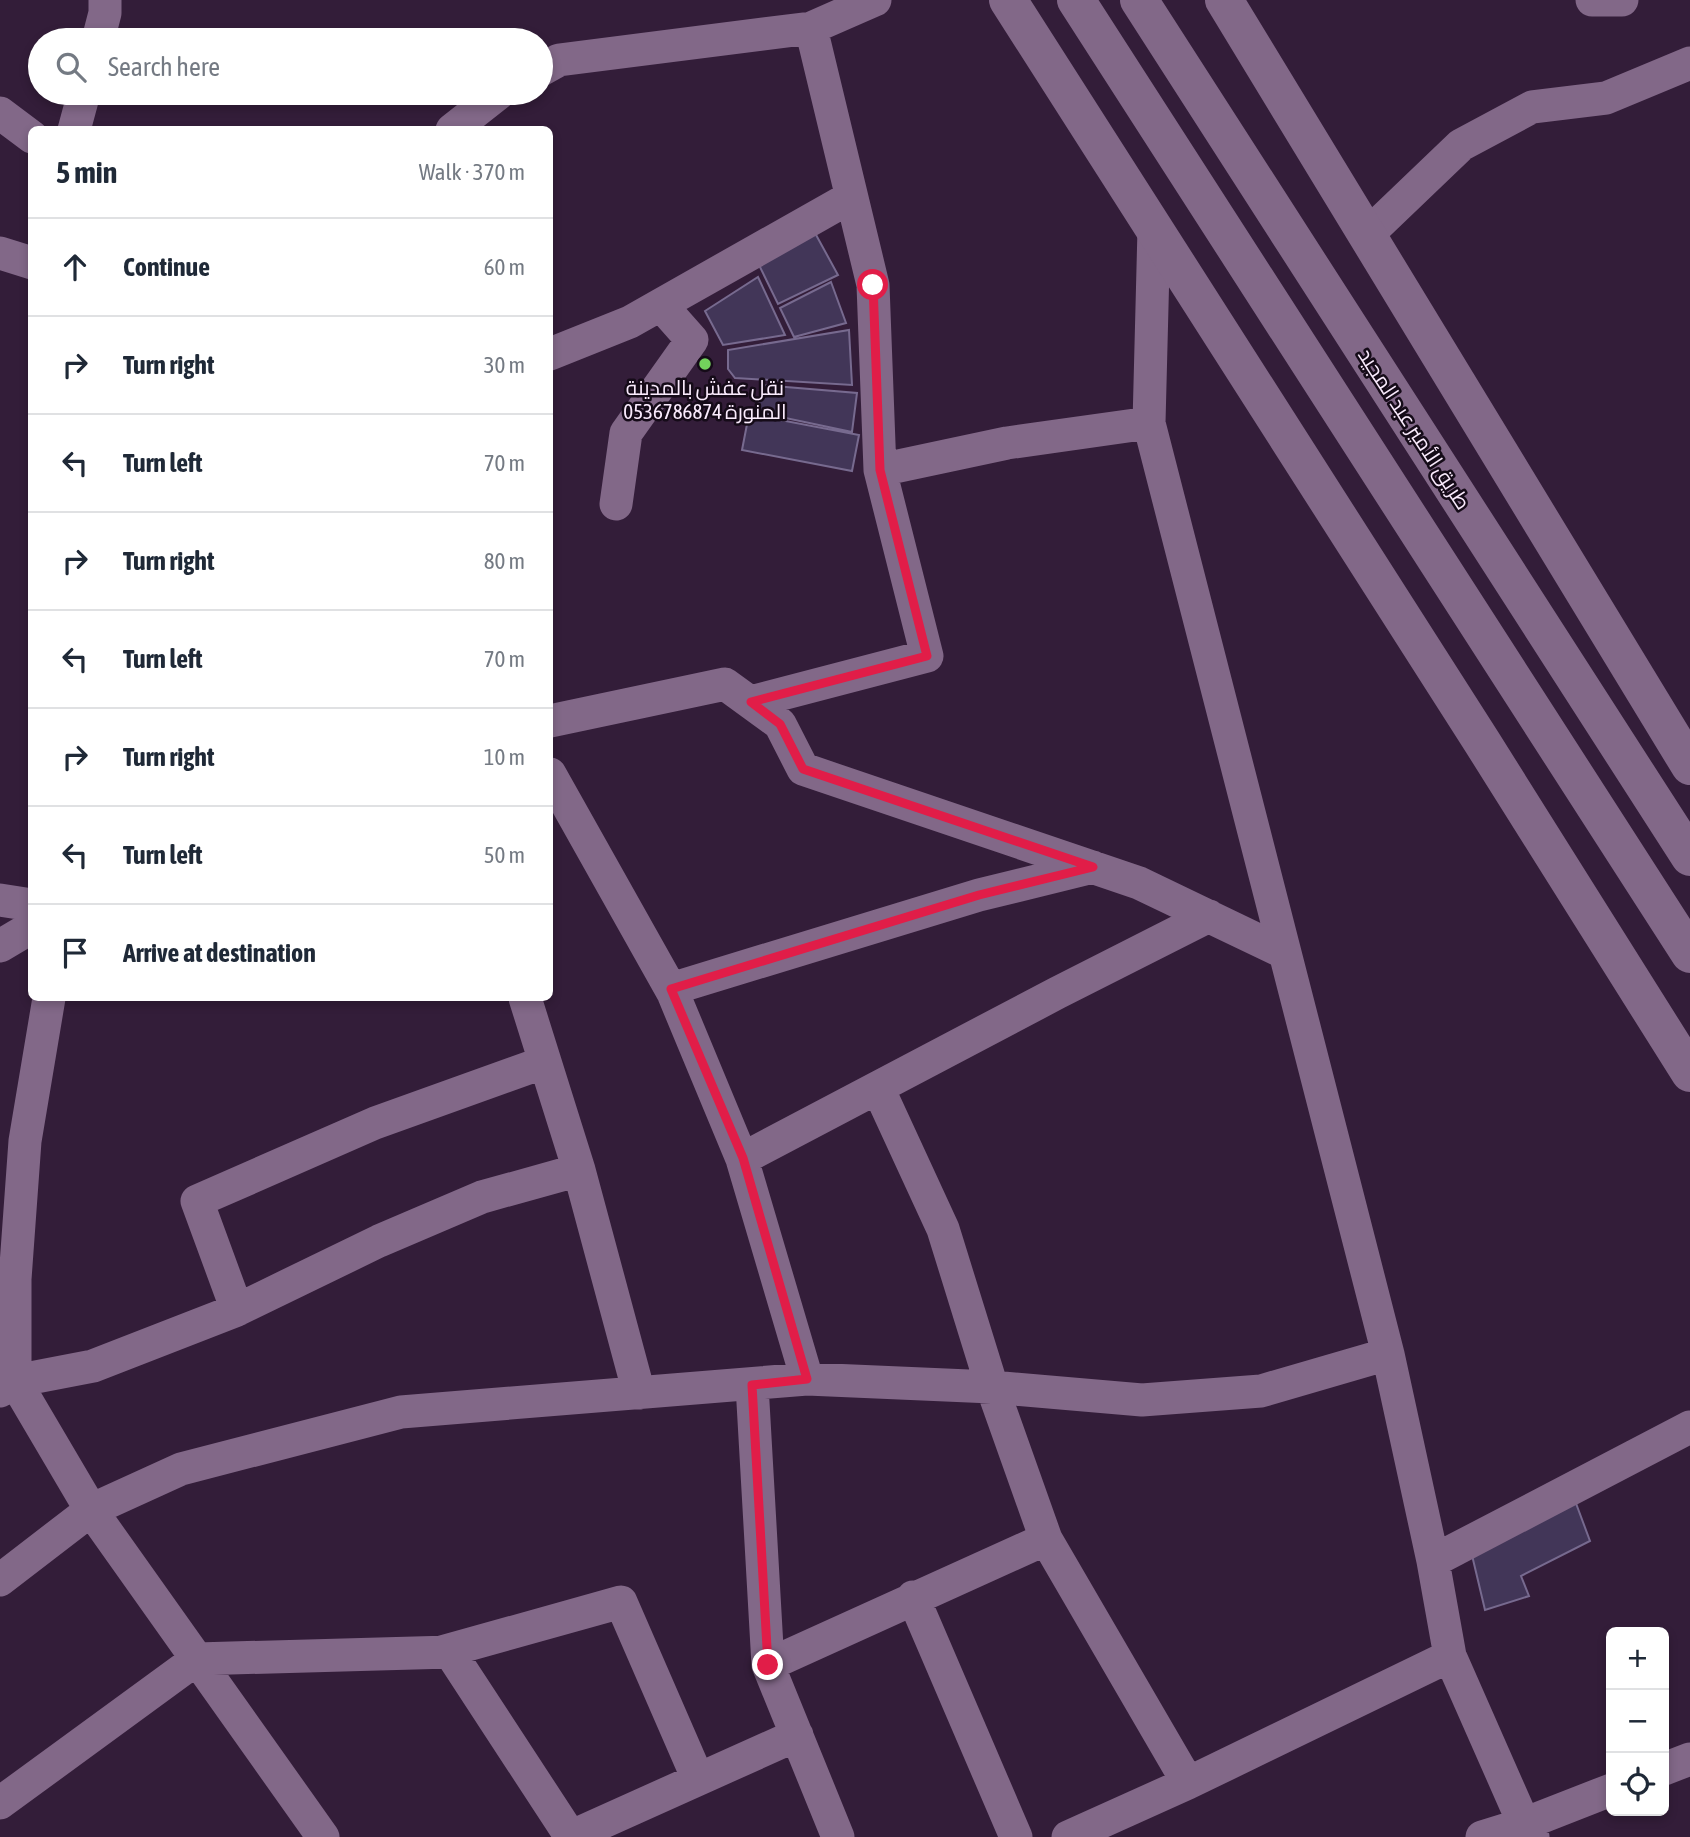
<!DOCTYPE html>
<html lang="en">
<head>
<meta charset="utf-8">
<style>
	:root { --surface:#fff; --page:#f6f6f7; --text:#1f2937; --muted:#747a83; --line:#e0e1e3 }
	body { margin:0; font-family:"Asap Condensed",Cairo,sans-serif; background:var(--page); color:var(--text) }
	.controls { position:absolute; right:21px; bottom:21px; display:grid; overflow:hidden; border-radius:10px; box-shadow:0 4px 10px #0003 }
	.controls button { width:63px; height:63px; display:grid; place-items:center; padding:0; border:0; border-bottom:2px solid var(--line); background:var(--surface); color:var(--text); font:35px sans-serif }
	.stop { position:absolute; width:21px; height:21px; margin:-16px; border:5px solid #e11d48; border-radius:50%; background:#fff }
	.stop.end { background:#e11d48; border-color:#fff; box-shadow:0 2px 7px #0008 }
	.list { margin:0; padding:0; list-style:none }
	h2 { display:flex; justify-content:space-between; align-items:center; height:91px; margin:0; padding:0 28px; font-size:30px }
	h2 small { font-size:23px; font-weight:400; color:var(--muted) }
	.list li { display:grid; grid-template-columns:46px 1fr auto; gap:21px; align-items:center; box-sizing:border-box; height:98px; padding:0 28px; border-top:2px solid var(--line) }
	.list b { display:block; font-size:26px; white-space:nowrap }
	.list em { font-size:23px; font-style:normal; color:var(--muted) }
	.icon { flex:none; width:38px; height:38px; fill:none; stroke:currentColor; stroke-width:2; stroke-linecap:round; stroke-linejoin:round }
	.map { position:relative; flex:none; width:1690px; height:1837px; overflow:hidden }
	.search { position:absolute; background:var(--surface); box-shadow:0 4px 10px #0003; left:28px; top:28px; width:525px; height:77px; display:flex; align-items:center; gap:18px; box-sizing:border-box; padding:0 24px; border-radius:38px; color:var(--muted); font-size:26px }
	.panel { position:absolute; background:var(--surface); box-shadow:0 4px 10px #0003; left:28px; top:126px; width:525px; height:875px; border-radius:10px }
	.map>svg:first-child { display:block }
</style>
</head>
<body>
<div class="map">
<svg width="1690" height="1837" viewBox="0 0 1690 1837">
	<rect width="100%" height="100%" fill="#331d39"/>
	<!-- building -->
	<path fill="#423658" stroke="#776a8f" stroke-width="2" d="M815 233 838 275 778 304 759 265Z
		M758 277 785 335 723 345 705 311Z
		M831 282 846 323 794 337 780 308Z
		M849 330 852 385 735 378 728 369V350Z
		M762 385 857 393 852 432 757 412Z
		M749 414 859 435 852 471 742 450Z
		M1574 1498 1590 1541 1521 1576 1529 1596 1485 1610 1471 1551Z"/>
	<g fill="none" stroke-linecap="round" stroke-linejoin="round">
		<!-- minor -->
		<path stroke="#826888" stroke-width="33" d="M1592 0H1622
			M98 40 105 13V0
			M541 70 559 60 811 28 875 0
			M0 113 32 137
			M74 130 84 93
			M452 130 499 93
			M1154 229 1149 423 1388 1354 1433 1561 1450 1656 1524 1824 1533 1837
			M1367 235 1461 145 1532 107 1606 98 1690 63
			M0 253 32 263
			M550 354 630 322 851 197
			M880 470 1007 443 1149 423
			M616 504 626 433 692 340 661 305
			M751 702 927 656 880 470 873 285 811 28
			M550 721 725 684 780 724 803 769 1139 883 1285 953
			M550 774 673 993 742 1159 807 1379
			M0 900 32 905
			M0 946 32 927
			M671 989 979 895 1093 867
			M49 998 25 1141 15 1279V1381L91 1510 323 1837
			M525 998 579 1170 639 1393
			M878 1088 943 1229 992 1387 1046 1539 1188 1783
			M742 1159 1057 993 1209 916
			M237 1310 197 1201 375 1123 545 1062
			M752 1385 768 1665 838 1837
			M0 1391 15 1381 93 1366 237 1310 379 1241 482 1197 579 1170
			M1433 1561 1690 1427
			M0 1580 91 1510 181 1469 401 1412 807 1379 992 1387 1142 1400 1261 1391 1388 1354
			M913 1597 1016 1837
			M442 1652 621 1602 698 1779
			M768 1665 1046 1539
			M1664 1769 1690 1759
			M0 1803 197 1659 450 1652 571 1837
			M570 1837 797 1735
			M1068 1837 1188 1783 1450 1656
			M1482 1837 1524 1824 1611 1790"/>
		<!-- secondary -->
		<path stroke="#826888" stroke-width="38" d="M1008 0 1482 742 1690 1073
			M1076 0 1690 954
			M1139 0 1690 857
			M1224 0 1690 766"/>
	</g>
	<g fill="none" stroke-linecap="round" stroke-linejoin="round">
		<!-- route -->
		<path stroke="#e11d48" stroke-width="9" d="M768 1665 752 1385 807 1379 743 1158 671 989 979 895 1093 867 803 769 780 724 751 702 927 656 880 470 873 285"/>
	</g>
	<!-- markers -->
	<circle fill="#73d25c" stroke="#150b18" stroke-width="2.5" cx="705" cy="364" r="7"/>
	<g text-anchor="middle" stroke-width="5" stroke-linejoin="round" paint-order="stroke">
		<!-- poi labels -->
		<g font-size="21" fill="#faebfd" stroke="#150b18">
			<text x="705" y="395">نقل عفش بالمدينة<tspan x="705" dy="24">المنورة 0536786874</tspan></text>
		</g>
		<!-- street labels -->
		<g font-size="21" fill="#faebfd" stroke="#150b18">
			<text transform="translate(1414 429) rotate(57)" y="7">طريق الأمير عبد المجيد</text>
		</g>
	</g>
</svg>
<div class="controls">
<button>+</button>
<button>−</button>
<button><svg class="icon" aria-label="locate" viewBox="0 0 24 24"><circle cx="12" cy="12" r="6"/><path d="M12 2v4M12 18v4M2 12h4M18 12h4"/></svg></button>
</div>
<div class="stop" style="left:873px;top:285px"></div>
<div class="stop end" style="left:768px;top:1665px"></div>
<div class="search"><svg class="icon" aria-label="search" viewBox="0 0 24 24"><circle cx="10" cy="10" r="6"/><path d="M15 15l6 6"/></svg>Search here</div>
<section class="panel">
<h2>5 min<small>Walk · 370 m</small></h2>
<ul class="list">
<li><svg class="icon" aria-label="ahead" viewBox="0 0 24 24"><path d="M12 20V5M6 11l6-6 6 6"/></svg><div><b>Continue</b></div><em>60 m</em></li>
<li><svg class="icon" aria-label="right" viewBox="0 0 24 24"><path d="M7 20v-9h11M14 6l5 5-5 5"/></svg><div><b>Turn right</b></div><em>30 m</em></li>
<li><svg class="icon" aria-label="left" viewBox="0 0 24 24"><path d="M17 20v-9H6M10 6l-5 5 5 5"/></svg><div><b>Turn left</b></div><em>70 m</em></li>
<li><svg class="icon" aria-label="right" viewBox="0 0 24 24"><path d="M7 20v-9h11M14 6l5 5-5 5"/></svg><div><b>Turn right</b></div><em>80 m</em></li>
<li><svg class="icon" aria-label="left" viewBox="0 0 24 24"><path d="M17 20v-9H6M10 6l-5 5 5 5"/></svg><div><b>Turn left</b></div><em>70 m</em></li>
<li><svg class="icon" aria-label="right" viewBox="0 0 24 24"><path d="M7 20v-9h11M14 6l5 5-5 5"/></svg><div><b>Turn right</b></div><em>10 m</em></li>
<li><svg class="icon" aria-label="left" viewBox="0 0 24 24"><path d="M17 20v-9H6M10 6l-5 5 5 5"/></svg><div><b>Turn left</b></div><em>50 m</em></li>
<li><svg class="icon" aria-label="arrive" viewBox="0 0 24 24"><path d="M6 21V4h12l-3 4 3 4H6"/></svg><div><b>Arrive at destination</b></div></li>
</ul>
</section>
</div>
</body>
</html>
